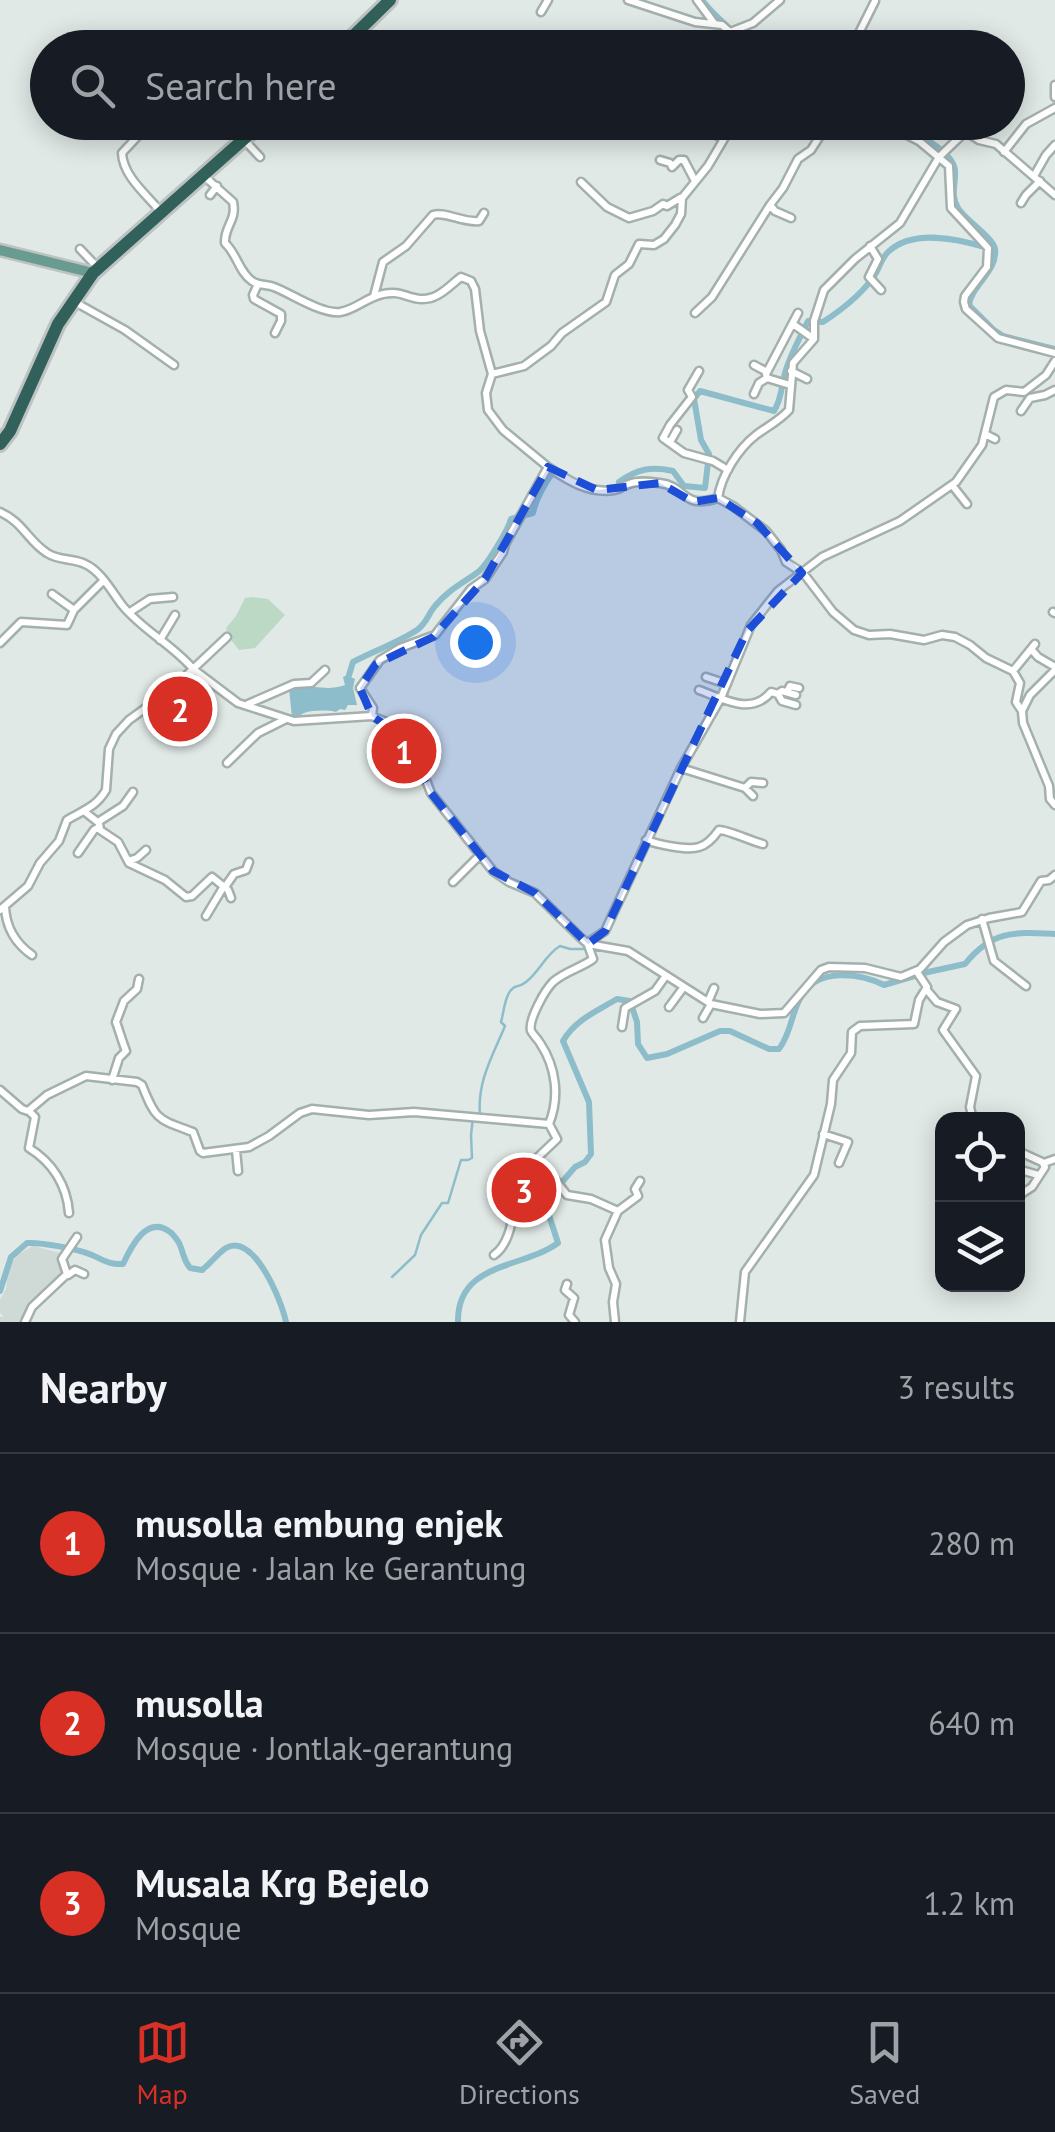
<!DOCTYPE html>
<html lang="en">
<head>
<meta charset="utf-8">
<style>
	:root { --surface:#171b24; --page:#242831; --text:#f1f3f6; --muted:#9ea1a6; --line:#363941; --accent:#d93025 }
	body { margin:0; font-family:"PT Sans",sans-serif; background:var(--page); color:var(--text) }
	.controls { position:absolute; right:30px; bottom:30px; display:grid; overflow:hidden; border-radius:20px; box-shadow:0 5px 25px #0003 }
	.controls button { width:90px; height:90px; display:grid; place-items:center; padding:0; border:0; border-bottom:2px solid var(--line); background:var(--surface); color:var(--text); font:50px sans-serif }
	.you { position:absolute; left:475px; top:642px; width:35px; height:35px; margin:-25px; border:8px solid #fff; border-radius:50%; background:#1a73e8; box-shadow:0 0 0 15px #1a73e833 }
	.badge { display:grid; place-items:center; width:65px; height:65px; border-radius:50%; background:var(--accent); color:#fff; font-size:32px; font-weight:700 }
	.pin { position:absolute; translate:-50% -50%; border:5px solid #fff; box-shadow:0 2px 10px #0006 }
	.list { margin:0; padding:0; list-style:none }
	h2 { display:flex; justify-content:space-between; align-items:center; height:130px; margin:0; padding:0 40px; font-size:42px }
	h2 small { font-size:32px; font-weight:400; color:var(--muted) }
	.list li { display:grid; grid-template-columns:65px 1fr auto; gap:30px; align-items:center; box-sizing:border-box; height:180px; padding:0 40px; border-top:2px solid var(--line) }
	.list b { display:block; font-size:38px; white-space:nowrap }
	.list p { margin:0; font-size:32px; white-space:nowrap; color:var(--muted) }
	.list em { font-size:32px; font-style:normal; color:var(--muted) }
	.icon { flex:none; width:55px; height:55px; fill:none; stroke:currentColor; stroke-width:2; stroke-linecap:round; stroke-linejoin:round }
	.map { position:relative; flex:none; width:1055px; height:1322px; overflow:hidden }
	.search { position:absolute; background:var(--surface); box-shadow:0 5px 25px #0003; left:30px; right:30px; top:30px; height:110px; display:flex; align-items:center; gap:25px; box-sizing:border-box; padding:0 35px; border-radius:55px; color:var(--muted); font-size:38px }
	.sheet { height:670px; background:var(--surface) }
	nav { display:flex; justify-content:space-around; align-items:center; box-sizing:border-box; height:140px; border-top:2px solid var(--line); background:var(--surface); font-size:28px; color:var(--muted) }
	nav a { display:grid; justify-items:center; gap:5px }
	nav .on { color:var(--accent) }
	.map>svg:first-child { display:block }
</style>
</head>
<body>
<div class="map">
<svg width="1055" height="1322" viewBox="0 0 1055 1322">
	<rect width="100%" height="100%" fill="#e0e9e6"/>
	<!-- built -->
	<path fill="#cfd9d5" d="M33 1246 64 1254 69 1261 65 1273 33 1303 21 1322H0V1317H4L0 1312V1300L6 1289 8 1269 17 1255Z"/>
	<!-- green -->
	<path fill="#bbd9c5" d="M252 597 268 599 285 615 255 648 239 650 228 636 226 628 236 616 245 598Z"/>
	<!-- water -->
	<path fill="#8dbdca" d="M347 675 355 679 353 688 357 705H348L345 710 340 709 336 712C328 710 313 710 304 713 300 715 296 718 292 718L289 688C298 689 306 687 314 687 326 688 333 689 345 685L343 677Z"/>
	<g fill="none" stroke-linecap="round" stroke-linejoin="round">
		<!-- stream -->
		<path stroke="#8dbdca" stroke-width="2.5" d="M718 710 727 695 729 686
			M616 916 646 850
			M480 1115C477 1081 493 1055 505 1026L501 1022C504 1012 504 998 511 990 518 983 517 989 526 982 539 972 546 954 560 946L570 949H583L587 946
			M392 1277 415 1255 421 1235 442 1203H448L461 1160H468L472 1158 471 1135 473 1117"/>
		<!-- river -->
		<path stroke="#8dbdca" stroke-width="6" d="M702 0C717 20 732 27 747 48
			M894 122C910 130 953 150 955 170 956 183 950 196 958 208 965 220 993 237 995 249 998 271 971 286 969 305L994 330 1003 336 1055 349
			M620 487 622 486 619 482C637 469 651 466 673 471L684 486 705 488 709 454 701 440 694 399 700 391 774 411C782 398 781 387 785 373 790 355 800 338 808 321L823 322C843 309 863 294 876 273 880 266 882 258 888 252 913 228 959 239 988 248L992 244
			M349 675 353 662C374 651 397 643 417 630 427 623 428 614 435 606 448 590 463 583 478 572 487 565 508 530 511 519L533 513C536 498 544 485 553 472L556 475
			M0 1291 11 1257 27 1243C41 1242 78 1249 92 1255 103 1260 110 1265 123 1264 131 1247 147 1214 170 1232 173 1234 179 1242 180 1245 184 1255 183 1259 190 1268L202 1270C210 1264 218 1253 226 1248 254 1232 282 1302 286 1322
			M458 1322C457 1262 522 1269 558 1243L547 1209 550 1196 575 1167 585 1162 591 1154 589 1102 563 1041C575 1020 597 1011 617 999L630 1001 637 1022 638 1044 647 1058 667 1054 720 1031H730L769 1049H779C792 1032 791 1012 802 995 818 968 859 973 884 985L928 972 965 964C992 930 1014 932 1055 934"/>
		<!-- minor casing -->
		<g stroke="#a4b0ad" stroke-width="11">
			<path id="minor" d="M628 0 695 22 722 25 731 33 742 48
				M697 0 714 23
				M541 12 548 0
				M730 32 753 23 780 0
				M779 48 781 41 793 48
				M855 48V41L875 1
				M1055 85V97
				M151 122 122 153C123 176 146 194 160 211
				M694 122 723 139
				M882 122 919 141 949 166 951 208 988 248 987 267 965 296 964 302 966 309 998 338 1055 353
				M950 122 979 140 996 144 1055 195
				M245 141 260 157
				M1004 152 1026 124 1055 108
				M660 160 670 163 672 167 679 160H684L695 181
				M204 176 233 202C237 221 224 226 225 243 237 254 239 272 252 281 259 286 267 284 274 287 292 294 321 314 340 312 355 310 367 297 383 294 401 290 406 298 421 299 438 300 449 286 461 277L471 281 475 289 480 331 492 374 486 393 488 410 503 430 548 467 505 544 503 552 485 579 471 589 435 635 400 648 380 660 360 688 373 708 372 716 294 721 238 703 193 669 227 637
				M1034 176 1046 155 1055 145
				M581 182 607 207 629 218 653 211 663 204 667 206 680 198
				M210 195 217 186
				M1021 203 1026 195 1040 181
				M791 218 775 211 770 205 783 188 798 159 811 150 829 122
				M870 246 878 259 869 277 881 290
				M80 249 98 268
				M258 284 253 295 254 299 281 314V321L275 333
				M374 296 383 262 406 246 433 215C445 211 463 223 479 221L484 213
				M73 301 125 330 174 365
				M695 313 712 297 770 205
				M793 324 814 339
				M754 365 767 372
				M699 371 688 390 692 397 670 425 663 438 684 453 713 461 728 470
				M791 371 807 379
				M492 374 524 366 551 346 562 333 606 302 615 275 629 264 639 244 654 245 664 239 675 225 681 214 682 198 708 166 734 122
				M790 385 767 378 766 374 798 313
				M754 394 759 383 767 378
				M1021 411 1030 398 1045 395 1055 390
				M985 434 995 439
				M670 442 677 430
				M548 467C567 480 589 494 614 490 626 487 617 488 629 484 638 480 651 482 660 483 687 486 681 510 718 498 721 476 738 449 756 435 768 426 779 421 789 410L793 363 814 339V321L824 290 855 259 900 223 939 157 964 133
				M952 485 967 504
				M718 498 733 506 766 531 781 550 786 562 804 574 833 612 854 630 869 635 890 634 924 640 942 635 955 637 970 645 986 658 1013 671 1020 683 1016 702 1022 711 1023 723 1049 786 1050 799 1055 805
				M0 512C23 522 28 541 47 553 59 561 73 558 85 564 101 571 112 592 122 605 142 630 173 645 193 669L172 689 129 720 116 734 109 749 106 790C96 807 84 810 67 820L59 841 40 863 28 886 0 910
				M52 594 74 610
				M130 612 150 599 173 597
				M1053 612 1055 613
				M160 640 175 615
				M0 643 21 622 67 625 74 610 103 581
				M1031 649 1038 657 1055 667
				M1013 671 1035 644
				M706 677 727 684
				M699 690C724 699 751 716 771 692L778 694 782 691 796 695
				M787 692 790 686 799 688
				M778 694 782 701 796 705
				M248 704 294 684 311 683 325 670
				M1022 711 1030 695 1055 670
				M372 716 386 722 400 735 418 760 431 793 493 871 509 882 535 893 581 938 588 944 628 951 711 1004 760 1014 784 1013 821 970 829 967 865 968 901 977 920 969 944 942 967 925 989 918 1022 912 1041 881 1049 880 1055 875
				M227 763 258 733 286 719
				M681 768 745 788 753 796
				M745 788 751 782 763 783
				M85 812 99 823 100 830 118 842 129 863 165 880 186 897 192 896 212 877 228 890 231 898
				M98 822 123 806 133 792
				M646 840C657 844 687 851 699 847 707 845 714 837 719 830 728 830 751 841 763 844
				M78 853 94 830 99 827
				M128 861 137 858 146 850
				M453 882 479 856
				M225 887 234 874 246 870 249 862
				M5 907C6 928 15 943 32 955
				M206 916 224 886
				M982 919 994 961 1026 986
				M589 942 605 931 681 768 721 698 751 625 778 591 822 557 900 521 956 482 982 445 994 397 1006 390 1024 392 1046 375 1055 361
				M926 989 937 1002 956 1009 943 1030 976 1076 970 1107 973 1120
				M708 1002 714 988
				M669 1007 683 988
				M703 1018 711 1004
				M622 1027 625 1008 655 991 665 977
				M112 1080 119 1058 126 1051C122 1041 120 1033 116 1022L124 1001 137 989 139 979
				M0 1090 22 1109 28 1111 47 1095 86 1076 137 1082 142 1085C156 1121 158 1119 193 1132L200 1151 203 1153 249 1147 269 1136 300 1113 312 1109 369 1115 414 1112 549 1124C560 1097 556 1067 540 1043 540 1042 531 1032 531 1031 528 1020 545 990 553 982 565 971 581 968 593 959L588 945
				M29 1111 35 1117 29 1148C52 1162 67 1185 69 1213
				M549 1124 557 1139 537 1158 538 1167 553 1177 567 1195 591 1199 618 1211
				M823 1134 848 1142 839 1163
				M236 1150 238 1171
				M1018 1151 1042 1162 1045 1167 1032 1187 1018 1196
				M1044 1163 1055 1159
				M1021 1170 1038 1175
				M494 1255C507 1246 512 1226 513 1210L522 1203 538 1167
				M68 1275 75 1270 84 1274
				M567 1284 565 1290 574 1298 569 1315 575 1322
				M25 1322 32 1307 67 1274 62 1259 77 1237
				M615 1322 613 1302 616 1284 609 1268 605 1240 618 1211 638 1196 635 1189 640 1181
				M740 1322 745 1272 814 1175 831 1104 833 1080 851 1053 852 1032 860 1026 914 1024 919 1000 927 987 917 972"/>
		</g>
		<!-- major casing -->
		<g stroke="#bdc3c2" stroke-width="15">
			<path id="major" d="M0 250 93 273"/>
		</g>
		<!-- highway casing -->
		<g stroke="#bdc3c2" stroke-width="18">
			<path id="highway" d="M341 48 390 0
				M0 444 10 431 58 324 93 273 263 122"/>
		</g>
		<!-- minor -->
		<use href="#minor" stroke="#fff" stroke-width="6"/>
		<!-- major -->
		<use href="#major" stroke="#699b90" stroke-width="10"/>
		<!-- highway -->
		<use href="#highway" stroke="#31615a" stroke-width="12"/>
	</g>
	<!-- marked area -->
	<path fill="#1d4ed8" fill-opacity="0.2" stroke="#1d4ed8" stroke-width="8" stroke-dasharray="20 12" stroke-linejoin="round" d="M548 467 597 490 660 483 693 502 718 498 757 523 802 573 747 631 605 931 588 944 535 893 493 871 431 793 400 735 372 716 360 688 376 664 433 637 485 579Z"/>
</svg>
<div class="controls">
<button><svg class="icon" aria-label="locate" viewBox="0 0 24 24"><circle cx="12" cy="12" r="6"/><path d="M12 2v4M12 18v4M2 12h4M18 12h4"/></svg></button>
<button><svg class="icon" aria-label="layers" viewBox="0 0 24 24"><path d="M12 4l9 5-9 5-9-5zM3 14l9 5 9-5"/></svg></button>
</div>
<div class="you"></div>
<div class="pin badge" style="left:404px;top:751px">1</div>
<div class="pin badge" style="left:180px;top:709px">2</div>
<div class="pin badge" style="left:524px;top:1190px">3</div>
<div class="search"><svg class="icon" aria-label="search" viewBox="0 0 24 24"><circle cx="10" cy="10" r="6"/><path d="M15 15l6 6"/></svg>Search here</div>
</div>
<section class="sheet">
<h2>Nearby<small>3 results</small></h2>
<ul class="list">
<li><span class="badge">1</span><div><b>musolla embung enjek</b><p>Mosque · Jalan ke Gerantung</p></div><em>280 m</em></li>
<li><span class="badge">2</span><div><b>musolla</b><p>Mosque · Jontlak-gerantung</p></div><em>640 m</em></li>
<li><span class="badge">3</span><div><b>Musala Krg Bejelo</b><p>Mosque</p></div><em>1.2 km</em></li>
</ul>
</section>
<nav>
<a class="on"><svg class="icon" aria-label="map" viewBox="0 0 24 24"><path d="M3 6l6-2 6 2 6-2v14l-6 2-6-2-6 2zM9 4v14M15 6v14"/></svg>Map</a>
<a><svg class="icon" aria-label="directions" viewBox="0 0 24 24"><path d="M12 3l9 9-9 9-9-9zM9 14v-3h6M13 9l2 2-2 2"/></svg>Directions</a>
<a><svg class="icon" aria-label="saved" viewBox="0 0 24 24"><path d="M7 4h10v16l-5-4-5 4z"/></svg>Saved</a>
</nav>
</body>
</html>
